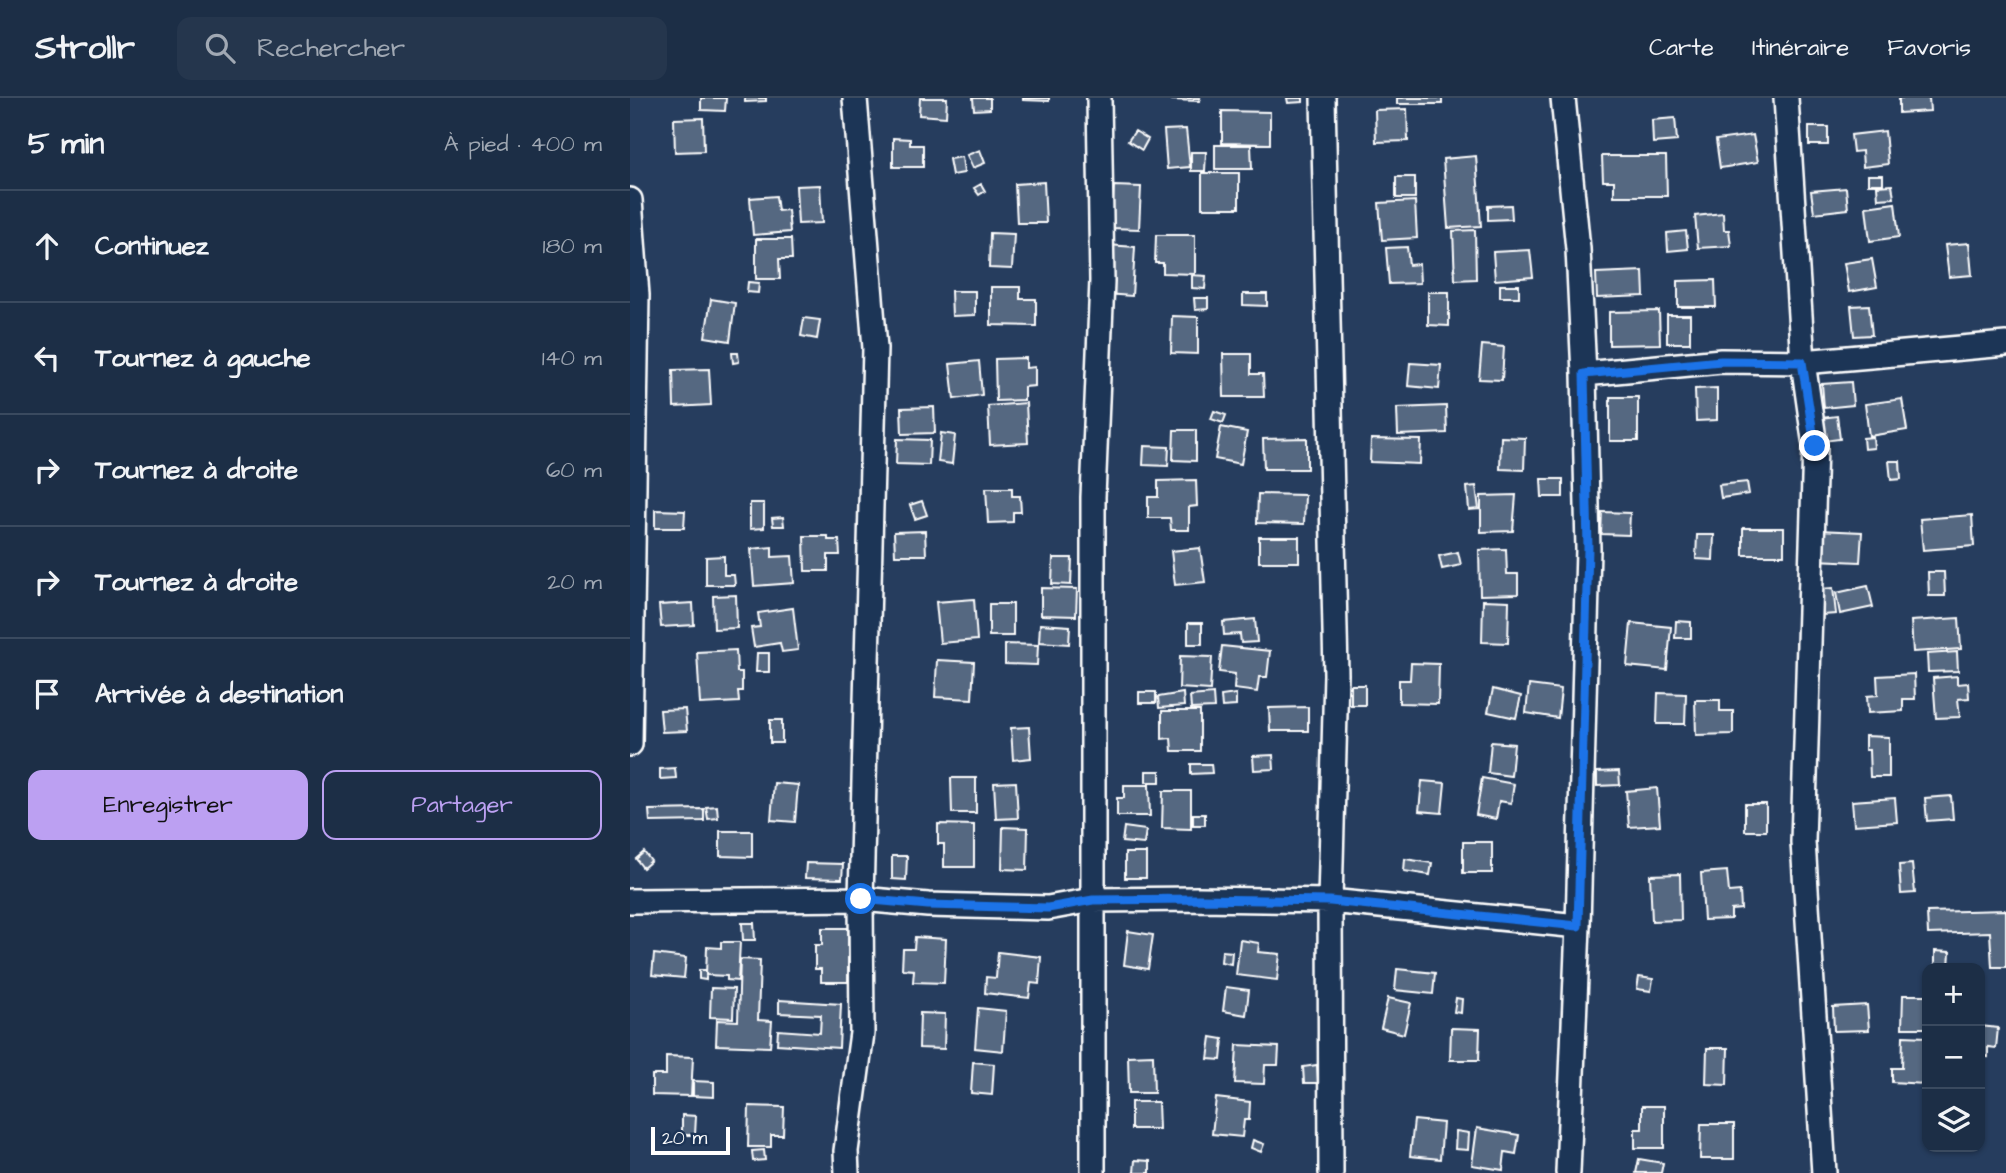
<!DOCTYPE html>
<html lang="fr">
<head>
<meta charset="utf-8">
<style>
	:root { --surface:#1c2e46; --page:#25364d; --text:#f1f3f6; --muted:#a0a8b3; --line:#3a4a5f; --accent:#bca0f2 }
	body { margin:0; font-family:"Architects Daughter",sans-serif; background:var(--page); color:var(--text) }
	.controls { position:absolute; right:21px; bottom:21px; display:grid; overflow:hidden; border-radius:14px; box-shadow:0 2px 5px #0004 }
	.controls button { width:63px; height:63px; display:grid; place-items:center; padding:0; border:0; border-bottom:2px solid var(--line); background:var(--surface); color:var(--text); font:35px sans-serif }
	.scale { position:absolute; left:21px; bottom:18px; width:79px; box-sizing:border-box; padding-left:7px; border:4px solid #fff; border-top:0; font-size:19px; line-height:24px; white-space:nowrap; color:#fff; -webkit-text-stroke:5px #1d3557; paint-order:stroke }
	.stop { position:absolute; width:21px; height:21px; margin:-16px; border:5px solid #1a73e8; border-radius:50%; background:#fff }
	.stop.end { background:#1a73e8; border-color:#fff; box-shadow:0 2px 7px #0008 }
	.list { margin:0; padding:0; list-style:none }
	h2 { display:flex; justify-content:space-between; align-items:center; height:91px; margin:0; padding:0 28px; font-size:30px }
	h2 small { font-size:23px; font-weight:400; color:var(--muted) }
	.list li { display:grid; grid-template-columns:46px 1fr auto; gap:21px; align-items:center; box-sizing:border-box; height:112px; padding:0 28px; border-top:2px solid var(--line) }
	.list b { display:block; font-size:26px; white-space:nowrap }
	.list em { font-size:23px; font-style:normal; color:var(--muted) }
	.actions { display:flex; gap:14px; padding:21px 28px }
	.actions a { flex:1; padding:16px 0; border:2px solid var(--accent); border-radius:14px; text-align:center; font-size:24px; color:var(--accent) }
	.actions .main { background:var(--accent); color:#111 }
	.icon { flex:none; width:38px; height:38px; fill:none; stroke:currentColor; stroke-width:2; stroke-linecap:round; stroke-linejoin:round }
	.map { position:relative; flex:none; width:1376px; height:1075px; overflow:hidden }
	header { display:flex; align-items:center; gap:42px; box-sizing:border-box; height:98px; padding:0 35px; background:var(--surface); border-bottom:2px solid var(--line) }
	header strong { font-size:33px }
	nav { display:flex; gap:38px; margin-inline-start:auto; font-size:24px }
	.search { width:490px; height:63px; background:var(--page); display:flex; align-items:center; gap:18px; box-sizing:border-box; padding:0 24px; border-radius:14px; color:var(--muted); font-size:26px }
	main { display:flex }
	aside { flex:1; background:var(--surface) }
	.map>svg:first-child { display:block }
</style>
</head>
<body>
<header>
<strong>Strollr</strong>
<div class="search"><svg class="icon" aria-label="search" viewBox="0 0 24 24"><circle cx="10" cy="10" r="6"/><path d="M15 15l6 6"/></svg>Rechercher</div>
<nav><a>Carte</a><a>Itinéraire</a><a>Favoris</a></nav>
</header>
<main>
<aside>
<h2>5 min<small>À pied · 400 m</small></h2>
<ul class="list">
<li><svg class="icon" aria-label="ahead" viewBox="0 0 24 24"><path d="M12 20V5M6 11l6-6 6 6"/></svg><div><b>Continuez</b></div><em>180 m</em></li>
<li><svg class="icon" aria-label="left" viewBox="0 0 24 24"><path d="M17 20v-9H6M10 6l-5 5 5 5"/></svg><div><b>Tournez à gauche</b></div><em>140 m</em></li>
<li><svg class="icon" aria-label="right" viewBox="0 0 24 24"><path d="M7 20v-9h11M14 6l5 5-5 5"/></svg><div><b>Tournez à droite</b></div><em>60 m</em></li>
<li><svg class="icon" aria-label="right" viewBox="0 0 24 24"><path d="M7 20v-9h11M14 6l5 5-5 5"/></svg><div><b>Tournez à droite</b></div><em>20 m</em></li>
<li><svg class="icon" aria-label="arrive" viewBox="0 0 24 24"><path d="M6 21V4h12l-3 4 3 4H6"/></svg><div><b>Arrivée à destination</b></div></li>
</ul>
<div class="actions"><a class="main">Enregistrer</a><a>Partager</a></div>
</aside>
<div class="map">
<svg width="1376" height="1075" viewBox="0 0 1376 1075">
	<rect width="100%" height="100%" fill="#263d5e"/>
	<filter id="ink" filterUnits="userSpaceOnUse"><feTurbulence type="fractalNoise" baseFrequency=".0143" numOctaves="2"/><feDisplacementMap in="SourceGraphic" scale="14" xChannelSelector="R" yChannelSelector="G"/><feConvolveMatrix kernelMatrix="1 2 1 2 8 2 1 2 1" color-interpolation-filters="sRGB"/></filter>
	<g filter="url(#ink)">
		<!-- building -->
		<path fill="#556781" stroke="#fff" stroke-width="2" d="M71 0H96L95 13 71 12Z
			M115 0H136V3L115 4Z
			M290 0H317L316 19 289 17Z
			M343 0H360V11L344 12Z
			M393 0H419V3L393 2Z
			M542 0H570L569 3 542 2Z
			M657 0H673V4L658 5Z
			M767 0H812V6H767Z
			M1269 0H1299L1300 13 1269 15Z
			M777 11 778 43 746 44 745 12Z
			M592 13 640 14V46L592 45Z
			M73 20 74 53 45 54 44 21Z
			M1045 20 1047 43 1023 45 1022 22Z
			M1179 29H1198V47H1179Z
			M556 31 560 69 537 71 534 32Z
			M505 33 518 41 512 52 498 43Z
			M1255 33 1258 66 1233 69 1232 53 1223 54 1221 37Z
			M1123 37 1128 64 1090 70 1086 42Z
			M263 40 280 41V47H293V69H263Z
			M585 47H621L622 71H585Z
			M350 52 355 65 343 70 337 57Z
			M561 54H576L575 73H561Z
			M846 58 851 128 818 130 813 61Z
			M972 58H1036L1037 98H984V83H973Z
			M332 59 334 75 322 77 319 61Z
			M572 75H609V110H572Z
			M1238 77H1253V86H1238Z
			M766 79H785V100H766Z
			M414 84 416 125H387L385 86Z
			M351 86 355 93 349 97 344 90Z
			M190 87 192 125 168 126 166 88Z
			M1262 87 1264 100 1248 101 1247 88Z
			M484 88 511 89 509 131 481 130Z
			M1216 90 1218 111 1184 115 1181 93Z
			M146 98 148 113 158 112 160 134 123 137 120 100Z
			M785 103 787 140 752 142 749 105Z
			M1265 105 1269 139 1240 143 1236 109Z
			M881 107 882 121 858 122V108Z
			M1093 115 1094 132H1099L1101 148 1068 150 1065 118Z
			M845 132 846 181 825 182 823 133Z
			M1056 133 1058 151 1038 153 1037 135Z
			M360 135 384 136 382 171 359 170Z
			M526 137H565V176L533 175V165H525Z
			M126 141H161L162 161H149L150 181H126Z
			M1339 145 1342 177 1319 179 1315 147Z
			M478 147 505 149 502 198 475 196Z
			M777 149 779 167 789 166 790 185 759 186 756 150Z
			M900 152 903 179 865 182 863 154Z
			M1242 161 1247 189 1219 194 1214 165Z
			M1013 173 1014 198 967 200 966 175Z
			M562 177 576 178 575 191 562 190Z
			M1085 182 1086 209H1048V183Z
			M118 184 129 185 128 195 117 194Z
			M870 187H889V199H870Z
			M361 189H390V201H406V228L361 227Z
			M321 193H345V217L322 218Z
			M798 194H819V228L798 227Z
			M613 196H637V208L613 207Z
			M564 200H578V211L565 212Z
			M81 201 105 205 100 243 75 239Z
			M1239 207 1242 237 1224 238 1221 208Z
			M1029 213 1030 246 979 247V214Z
			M1037 217H1060V245H1037Z
			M542 218 568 219V256L541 255Z
			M174 220 190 222 187 241 171 238Z
			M852 247 874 249 872 282 849 281Z
			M102 255H108L109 264 103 265Z
			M593 256H621V276H633L634 299H594Z
			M396 260V270L405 269V288L394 289V302L366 303 365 261Z
			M349 263 352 297 324 301 320 266Z
			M780 265 811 267 809 291 778 288Z
			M79 271 81 307 44 309 43 272Z
			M1221 284 1223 307 1194 310 1192 286Z
			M1087 290V322L1066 323 1065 291Z
			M980 299H1008V343H980Z
			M1272 301 1277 332 1239 338 1235 306Z
			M396 305 398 345 360 347 358 308Z
			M816 308 817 335 768 337 767 310Z
			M304 309 305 335 272 336 271 310Z
			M584 313 596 317 593 325 581 321Z
			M1207 318 1210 341 1193 343 1190 320Z
			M591 329 617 334 611 366 585 361Z
			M544 332H566V363L543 362Z
			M311 335 325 337 322 366 308 364Z
			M871 339 895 340 894 372 870 371Z
			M1243 339 1244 350 1234 351 1233 340Z
			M677 340V371H634L633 341Z
			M267 341 300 342 299 367 266 366Z
			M741 341 791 342 790 366 740 364Z
			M514 348 539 349 538 368 513 367Z
			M1259 363H1270L1271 381 1261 382Z
			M911 381H933V399H912Z
			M566 382 567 408 559 409V432H541L540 420H518V399H528V383Z
			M1117 384 1119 396 1091 400 1089 387Z
			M846 388 849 411 839 412 837 389Z
			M356 390H382V398H390L391 414H383V424L358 425Z
			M628 396 675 397 674 426 627 425Z
			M886 397 883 433 851 434V398Z
			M292 403 297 417 285 421 280 407Z
			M120 405H134V430L120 431Z
			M25 412 55 413 54 430H25Z
			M972 414 1000 415 999 437 971 436Z
			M1342 417 1344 448 1293 452 1290 421Z
			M153 419 154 428H143L142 420Z
			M1113 430H1154V457H1113Z
			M1188 432 1232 434 1230 464 1186 462Z
			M295 433 296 457H265L264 434Z
			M1067 437H1084L1083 462 1066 461Z
			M174 438H198V442H209L210 457H198V473H175Z
			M629 439H669V464H629Z
			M142 449V459L162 458 164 485 124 488 121 451Z
			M570 450 575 484 545 487 541 453Z
			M876 451 877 476H888V496L850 497 849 452Z
			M828 454 831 467 812 471 809 458Z
			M94 458V477H104L105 487H76V459Z
			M423 460H442L441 487 422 486Z
			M1298 474H1314L1315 498H1299Z
			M1238 488 1243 509 1210 516 1206 495Z
			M411 490 447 491 446 518 411 517Z
			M1203 490 1206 516 1192 517 1190 491Z
			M106 497 107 530 84 531 83 498Z
			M344 501 347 542 310 545 306 504Z
			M853 502 879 503 878 545 852 544Z
			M63 505 64 527 31 529 29 507Z
			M359 506H383V538H359Z
			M163 510 168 552 152 554 150 545 124 549 121 530 130 529 128 515Z
			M1329 520 1331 551 1283 554 1281 523Z
			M625 521 627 544 611 545 610 536 594 537 593 524Z
			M1046 523 1061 524V540H1045Z
			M558 525H572V546H558Z
			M1001 525 1041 529 1037 572 997 568Z
			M410 526 440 528 439 546 409 544Z
			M375 546 408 547 407 567 375 566Z
			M592 548 640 553 637 579H629L627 594 604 591 605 576 589 574Z
			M106 552 107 574H112V593H108L109 604 70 606 67 554Z
			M1327 554 1328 573 1298 574 1297 556Z
			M127 555H139V574H126Z
			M550 558 582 559 580 592 549 590Z
			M307 562 344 564 342 601 305 599Z
			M781 565 809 566 808 606 769 605V582H780Z
			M1284 576 1285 601H1273V613L1238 615 1237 598 1248 597 1247 578Z
			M1327 578V586L1338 585 1339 600 1328 601 1330 619 1306 620 1303 580Z
			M721 587H735V607H721Z
			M899 587 931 591 928 620 896 615Z
			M863 591 891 598 886 620 858 614Z
			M509 594H526V605H509Z
			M553 595 554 608 529 610 528 599Z
			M1028 595 1056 596 1055 626H1027Z
			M583 596 584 610 561 611 560 598Z
			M606 596V608L592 609 591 598Z
			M1065 602H1090V613H1103V636L1066 637Z
			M678 609V633H640L639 610Z
			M55 611 57 633 32 634 30 612Z
			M532 613H570V653H542L541 640 532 641Z
			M140 622H152V645H140Z
			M399 629 401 660 383 662 381 630Z
			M1235 638 1259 639V679H1240L1239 652H1235Z
			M861 644 884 646 881 678 858 675Z
			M643 657 644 671 624 672 623 658Z
			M561 666H581L582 675 561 676Z
			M45 670 46 680 30 681V671Z
			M516 673H530V684H516Z
			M989 673 990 687 967 688V674Z
			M321 680H346V715H322Z
			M852 680 884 686 881 705 869 703 866 721 846 717Z
			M792 683 815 685 812 715 789 713Z
			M386 684 388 720 366 721 364 685Z
			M144 685 168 687 165 724 141 722Z
			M494 687H519L520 718H487V700H494Z
			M1027 690 1030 727 999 729 996 693Z
			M533 693H561V731L532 730Z
			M1321 698 1323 721 1297 723 1295 700Z
			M1265 700 1267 724 1224 727 1222 703Z
			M1115 706H1136V733H1115Z
			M87 708 88 720 78 721 76 709Z
			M74 711V723L20 724 19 712Z
			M563 716H575V727H563Z
			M308 726 344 727V769H314V746H308Z
			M373 729 398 730 397 772 372 771Z
			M494 729 516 732 514 746 492 744Z
			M90 733H122V759L90 758Z
			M833 744H862V775H833Z
			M14 754 21 763 13 770 6 761Z
			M495 755H516V780H495Z
			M262 758H277L276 782 262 781Z
			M775 761 802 765 800 777 774 773Z
			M176 765 213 766 212 781 175 780Z
			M1282 766 1285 795 1271 796 1269 767Z
			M1097 773 1099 794 1110 793 1111 811 1101 812V821L1074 822 1071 775Z
			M1050 776 1051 822 1022 823 1020 777Z
			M1376 812V869H1362L1360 834 1298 836 1297 814Z
			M112 825H124L125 842H113Z
			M192 830H218V884H191V871H185V847H192Z
			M498 833 523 837 518 871 494 867Z
			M285 839 316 841 314 885 283 884 284 872 272 871 273 851H284Z
			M610 842 629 845 628 854 650 856 647 882 606 877Z
			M91 844H110L108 883 97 882V878L76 877 77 849 91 850Z
			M592 853 602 854 601 866 591 864Z
			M1305 853 1320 854 1319 870H1305Z
			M368 854 411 859 409 886 401 885 399 900 355 895 356 879 366 880Z
			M24 856 56 860 54 880 22 877Z
			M110 861 130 862 128 922 142 923 140 949 86 947 87 922 108 923Z
			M767 871 805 875 803 896 765 892Z
			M69 872H76V882L69 881Z
			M1009 879 1023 881 1021 893 1007 891Z
			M1354 884 1355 900H1350V885Z
			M596 889 619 892 616 917 593 913Z
			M81 890 104 891 103 920 80 919Z
			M1273 897H1297L1296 930H1272Z
			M758 900 781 905 774 936 751 930Z
			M826 900 832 901 831 915 824 914Z
			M149 902 211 906 209 950 147 946 148 932 190 935 191 917 149 915Z
			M1237 907 1239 932 1204 933 1203 909Z
			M348 910 376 913 373 953 345 950Z
			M290 915 315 916 314 951 289 950Z
			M1350 928 1368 930 1366 950 1358 949V959L1350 958Z
			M821 930 850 931 849 962H820Z
			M1273 938 1297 939 1295 986 1262 984V970H1272Z
			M581 939 593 941 591 962 578 961Z
			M607 947 649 949 648 967H635L634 986 605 985Z
			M1077 950H1098L1097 987 1076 986Z
			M523 957 524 995H499L498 958Z
			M36 958 63 959 61 998 22 997V977H36Z
			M343 964 364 966 362 997 341 995Z
			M687 967 688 985H674L673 969Z
			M63 983 84 984V999L63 998Z
			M586 1000 620 1004 619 1022H614L612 1039 582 1036Z
			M501 1004H528L529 1031H501Z
			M119 1008 154 1009 153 1037H141V1049H118Z
			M1012 1008H1034V1050H1005V1031H1012Z
			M52 1017 66 1018 65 1037H52Z
			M784 1022 813 1025 810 1061 780 1058Z
			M1071 1026H1104V1061H1070Z
			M847 1030 889 1037 886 1056 875 1054 873 1072 842 1067Z
			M826 1033 839 1035 838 1052 825 1051Z
			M623 1042 634 1046 631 1054 621 1050Z
			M134 1052 135 1062 123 1063 122 1053Z
			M1009 1061 1033 1065 1031 1075H1006Z
			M505 1062 520 1063V1075H504Z"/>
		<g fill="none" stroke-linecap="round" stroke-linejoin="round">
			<!-- minor casing -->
			<g stroke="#fff" stroke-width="28">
				<path id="minor" d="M693 0 706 576 700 803 701 1075
					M933 0 948 151 954 276 958 451 948 828 938 1075
					M1156 0 1173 264 1185 348 1173 744 1194 1075
					M0 102 7 197 0 646
					M954 276 1091 263 1173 264 1376 246
					M0 803 231 801 298 807 418 810 462 802 569 801 700 803 948 828
					M217 1075 216 1053 232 935 231 801 245 250 225 0
					M463 1075V399L472 183 469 0"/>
			</g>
			<!-- minor -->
			<use href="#minor" stroke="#1d3557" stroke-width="23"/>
		</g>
	</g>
	<g fill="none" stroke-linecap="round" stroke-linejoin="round" filter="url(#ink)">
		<!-- route -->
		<path stroke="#1a73e8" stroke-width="9" d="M231 801 298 807 418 810 463 802 569 801 700 803 948 828 958 450 954 276 1091 263 1172 264 1185 348"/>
	</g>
</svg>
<div class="controls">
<button>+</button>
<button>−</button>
<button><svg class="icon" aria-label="layers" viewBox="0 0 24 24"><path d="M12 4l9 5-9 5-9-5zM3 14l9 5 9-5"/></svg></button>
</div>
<div class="scale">20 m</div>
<div class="stop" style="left:231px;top:801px"></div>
<div class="stop end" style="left:1185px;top:348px"></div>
</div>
</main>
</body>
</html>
